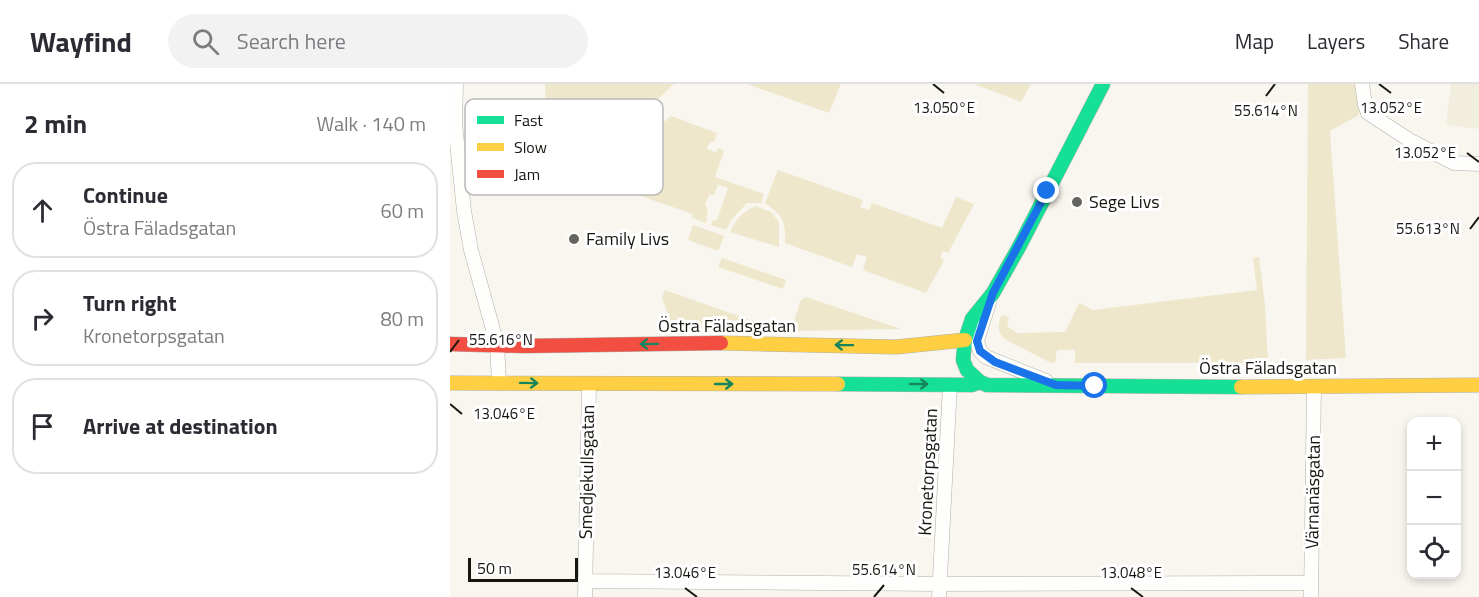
<!DOCTYPE html>
<html lang="en">
<head>
<meta charset="utf-8">
<style>
	:root { --surface:#fff; --page:#f2f2f3; --text:#2b2b33; --muted:#7c7c81; --line:#e1e1e2 }
	body { margin:0; font-family:"Titillium Web",sans-serif; background:var(--page); color:var(--text) }
	.controls { position:absolute; right:18px; bottom:18px; display:grid; overflow:hidden; border-radius:12px; box-shadow:0 3px 9px #0003 }
	.controls button { width:54px; height:54px; display:grid; place-items:center; padding:0; border:0; border-bottom:2px solid var(--line); background:var(--surface); color:var(--text); font:30px sans-serif }
	.scale { position:absolute; left:18px; bottom:15px; width:110px; box-sizing:border-box; padding-left:6px; border:3px solid #181611; border-top:0; font-size:16px; line-height:21px; white-space:nowrap; color:#181611; -webkit-text-stroke:4px #fff; paint-order:stroke }
	.stop { position:absolute; width:18px; height:18px; margin:-14px; border:4px solid #1a73e8; border-radius:50%; background:#fff }
	.stop.end { background:#1a73e8; border-color:#fff; box-shadow:0 2px 6px #0008 }
	.list { margin:0; padding:0; list-style:none }
	h2 { display:flex; justify-content:space-between; align-items:center; height:78px; margin:0; padding:0 24px; font-size:26px }
	h2 small { font-size:20px; font-weight:400; color:var(--muted) }
	.list li { display:grid; grid-template-columns:39px 1fr auto; gap:18px; align-items:center; box-sizing:border-box; height:96px; margin:0 12px 12px; padding:0 12px; border:2px solid var(--line); border-radius:24px }
	.list b { display:block; font-size:22px; white-space:nowrap }
	.list p { margin:0; font-size:20px; white-space:nowrap; color:var(--muted) }
	.list em { font-size:20px; font-style:normal; color:var(--muted) }
	.icon { flex:none; width:33px; height:33px; fill:none; stroke:currentColor; stroke-width:2; stroke-linecap:round; stroke-linejoin:round }
	.map { position:relative; flex:none; width:1029px; height:513px; overflow:hidden }
	header { display:flex; align-items:center; gap:36px; box-sizing:border-box; height:84px; padding:0 30px; background:var(--surface); border-bottom:2px solid var(--line) }
	header strong { font-size:28px }
	nav { display:flex; gap:33px; margin-inline-start:auto; font-size:21px }
	.search { width:420px; height:54px; background:var(--page); display:flex; align-items:center; gap:15px; box-sizing:border-box; padding:0 21px; border-radius:33px; color:var(--muted); font-size:22px }
	main { display:flex }
	aside { flex:1; background:var(--surface) }
	.map>svg:first-child { display:block }
</style>
</head>
<body>
<header>
<strong>Wayfind</strong>
<div class="search"><svg class="icon" aria-label="search" viewBox="0 0 24 24"><circle cx="10" cy="10" r="6"/><path d="M15 15l6 6"/></svg>Search here</div>
<nav><a>Map</a><a>Layers</a><a>Share</a></nav>
</header>
<main>
<aside>
<h2>2 min<small>Walk · 140 m</small></h2>
<ul class="list">
<li><svg class="icon" aria-label="ahead" viewBox="0 0 24 24"><path d="M12 20V5M6 11l6-6 6 6"/></svg><div><b>Continue</b><p>Östra Fäladsgatan</p></div><em>60 m</em></li>
<li><svg class="icon" aria-label="right" viewBox="0 0 24 24"><path d="M7 20v-9h11M14 6l5 5-5 5"/></svg><div><b>Turn right</b><p>Kronetorpsgatan</p></div><em>80 m</em></li>
<li><svg class="icon" aria-label="arrive" viewBox="0 0 24 24"><path d="M6 21V4h12l-3 4 3 4H6"/></svg><div><b>Arrive at destination</b></div></li>
</ul>
</aside>
<div class="map">
<svg width="1029" height="513" viewBox="0 0 1029 513">
	<rect width="100%" height="100%" fill="#f8f6ee"/>
	<!-- built -->
	<path fill="#f2eede" d="M1001 0H1029V45L996 41Z"/>
	<!-- green -->
	<path fill="#eee7cc" d="M95 0H224L177 44 117 90 103 84 97 46Z
		M297 0H391L379 29Z
		M524 0H581L571 18Z
		M858 0H908L909 31 880 47 896 274 856 276Z
		M206 27 214 29 140 90 137 86Z
		M221 32 267 49 264 58H260L257 65 266 68 268 64 274 67 265 93 314 110 311 119H297L282 135 276 146 261 141 263 136H267L278 104 268 101 264 111H259L255 121 258 126 256 134 258 135 256 139 242 134 243 130 144 96Z
		M328 86 413 116 410 123 419 126 422 119 492 144 506 113 524 120 498 169 493 167 490 173 494 176 476 209 413 186 417 173 407 170 402 183 335 159C336 137 333 132 315 119Z
		M305 122 321 128 329 138V163L280 148C286 134 292 129 305 122Z
		M243 141 274 152 268 167 238 156Z
		M809 173 815 221 818 279H625V266H607L605 279 599 278 556 256C547 248 547 241 552 231L559 233 557 242 567 249 615 248 629 219 643 226 807 206 803 174Z
		M272 174 336 196 333 205 268 183Z
		M215 206 328 246H220L221 238 212 214Z
		M356 213 451 245 345 247 342 242 351 216Z"/>
	<g fill="none" stroke-linecap="round" stroke-linejoin="round">
		<!-- street casing -->
		<g stroke="#b1b0a9" stroke-width="15">
			<path id="street" d="M6 0 5 39 14 127 21 166 47 260 49 299
				M912 0 915 21 918 29 961 57 1004 79 1029 80
				M515 256 527 257 530 267 536 273 596 297
				M527 257 539 219
				M135 497 490 500 861 499
				M135 513 139 300
				M489 513 500 301
				M861 513 864 303"/>
		</g>
		<!-- fast casing -->
		<g stroke="#b1b0a9" stroke-width="15">
			<path id="fast" d="M530 298 517 286 513 276 515 256 522 235 543 209 569 163 653 0
				M388 300 522 301 530 298 537 301 791 303"/>
		</g>
		<!-- slow casing -->
		<g stroke="#b1b0a9" stroke-width="15">
			<path id="slow" d="M271 259 446 263 515 256
				M0 299 388 300
				M791 303 1029 301"/>
		</g>
		<!-- jam casing -->
		<g stroke="#b1b0a9" stroke-width="15">
			<path id="jam" d="M0 260 73 262 271 259"/>
		</g>
		<!-- street -->
		<use href="#street" stroke="#fefefc" stroke-width="14"/>
		<!-- fast -->
		<use href="#fast" stroke="#16e098" stroke-width="14"/>
		<!-- slow -->
		<use href="#slow" stroke="#ffcf43" stroke-width="14"/>
		<!-- jam -->
		<use href="#jam" stroke="#f24e42" stroke-width="14"/>
	</g>
	<!-- one-way arrows -->
	<defs><path id="oneway-shaft" d="M-6 0H5M1.5-3L5.5 0L1.5 3" fill="none" stroke-width="1.6" stroke-linecap="round" stroke-linejoin="round" transform="scale(1.5)"/></defs>
	<g stroke="#17855b">
		<use href="#oneway-shaft" transform="translate(199 260) rotate(179)"/>
		<use href="#oneway-shaft" transform="translate(394 261) rotate(-179)"/>
		<use href="#oneway-shaft" transform="translate(79 299) rotate(1)"/>
		<use href="#oneway-shaft" transform="translate(274 300)"/>
		<use href="#oneway-shaft" transform="translate(469 300)"/>
	</g>
	<g fill="none" stroke-linecap="round" stroke-linejoin="round">
		<!-- route -->
		<path stroke="#1a73e8" stroke-width="8" d="M597 107 543 209 527 257 530 267 545 278 606 301 645 302"/>
	</g>
	<!-- ticks -->
	<path fill="none" stroke="#181611" stroke-width="2" d="M483 0 494 9M929 0 941 9M816 12 825 0M1017 69 1029 78M1020 145 1029 133M0 268 9 256M0 320 12 330M235 504 247 513M681 504 693 513M424 513 434 501"/>
	<!-- markers -->
	<g fill="#66645e" stroke="#fff" stroke-width="2">
		<circle cx="627" cy="118" r="6"/>
		<circle cx="124" cy="155" r="6"/>
	</g>
	<g text-anchor="middle" stroke-width="6" stroke-linejoin="round" paint-order="stroke">
		<!-- poi labels -->
		<g font-size="18" fill="#181611" stroke="#fff" text-anchor="start">
			<text x="639" y="124">Sege Livs</text>
			<text x="136" y="161">Family Livs</text>
		</g>
		<!-- street labels -->
		<g font-size="18" fill="#181611" stroke="#fff">
			<text x="277" y="248">Östra Fäladsgatan</text>
			<text x="818" y="290">Östra Fäladsgatan</text>
			<text transform="translate(137 388) rotate(-89)" y="6">Smedjekullsgatan</text>
			<text transform="translate(478 388) rotate(-87)" y="6">Kronetorpsgatan</text>
			<text transform="translate(863 408) rotate(-89)" y="6">Värnanäsgatan</text>
		</g>
	</g>
	<!-- legend -->
	<rect x="15" y="15" width="198" height="96" rx="9" fill="#fff" stroke="#bab9b8" stroke-width="1.5"/>
	<rect x="27" y="32" width="27" height="8" fill="#16e098"/>
	<rect x="27" y="59" width="27" height="8" fill="#ffcf43"/>
	<rect x="27" y="86" width="27" height="8" fill="#f24e42"/>
	<g font-size="16" fill="#181611">
		<text x="64" y="42">Fast</text>
		<text x="64" y="69">Slow</text>
		<text x="64" y="96">Jam</text>
	</g>
	<g font-size="15" text-anchor="middle" fill="#181611" stroke="#fff" stroke-width="6" stroke-linejoin="round" paint-order="stroke">
		<text x="494" y="29">13.050°E</text>
		<text x="941" y="29">13.052°E</text>
		<text x="816" y="32">55.614°N</text>
		<text x="975" y="74">13.052°E</text>
		<text x="978" y="150">55.613°N</text>
		<text x="51" y="261">55.616°N</text>
		<text x="54" y="335">13.046°E</text>
		<text x="434" y="491">55.614°N</text>
		<text x="235" y="494">13.046°E</text>
		<text x="681" y="494">13.048°E</text>
	</g>
</svg>
<div class="controls">
<button>+</button>
<button>−</button>
<button><svg class="icon" aria-label="locate" viewBox="0 0 24 24"><circle cx="12" cy="12" r="6"/><path d="M12 2v4M12 18v4M2 12h4M18 12h4"/></svg></button>
</div>
<div class="scale">50 m</div>
<div class="stop" style="left:645px;top:302px"></div>
<div class="stop end" style="left:597px;top:107px"></div>
</div>
</main>
</body>
</html>
